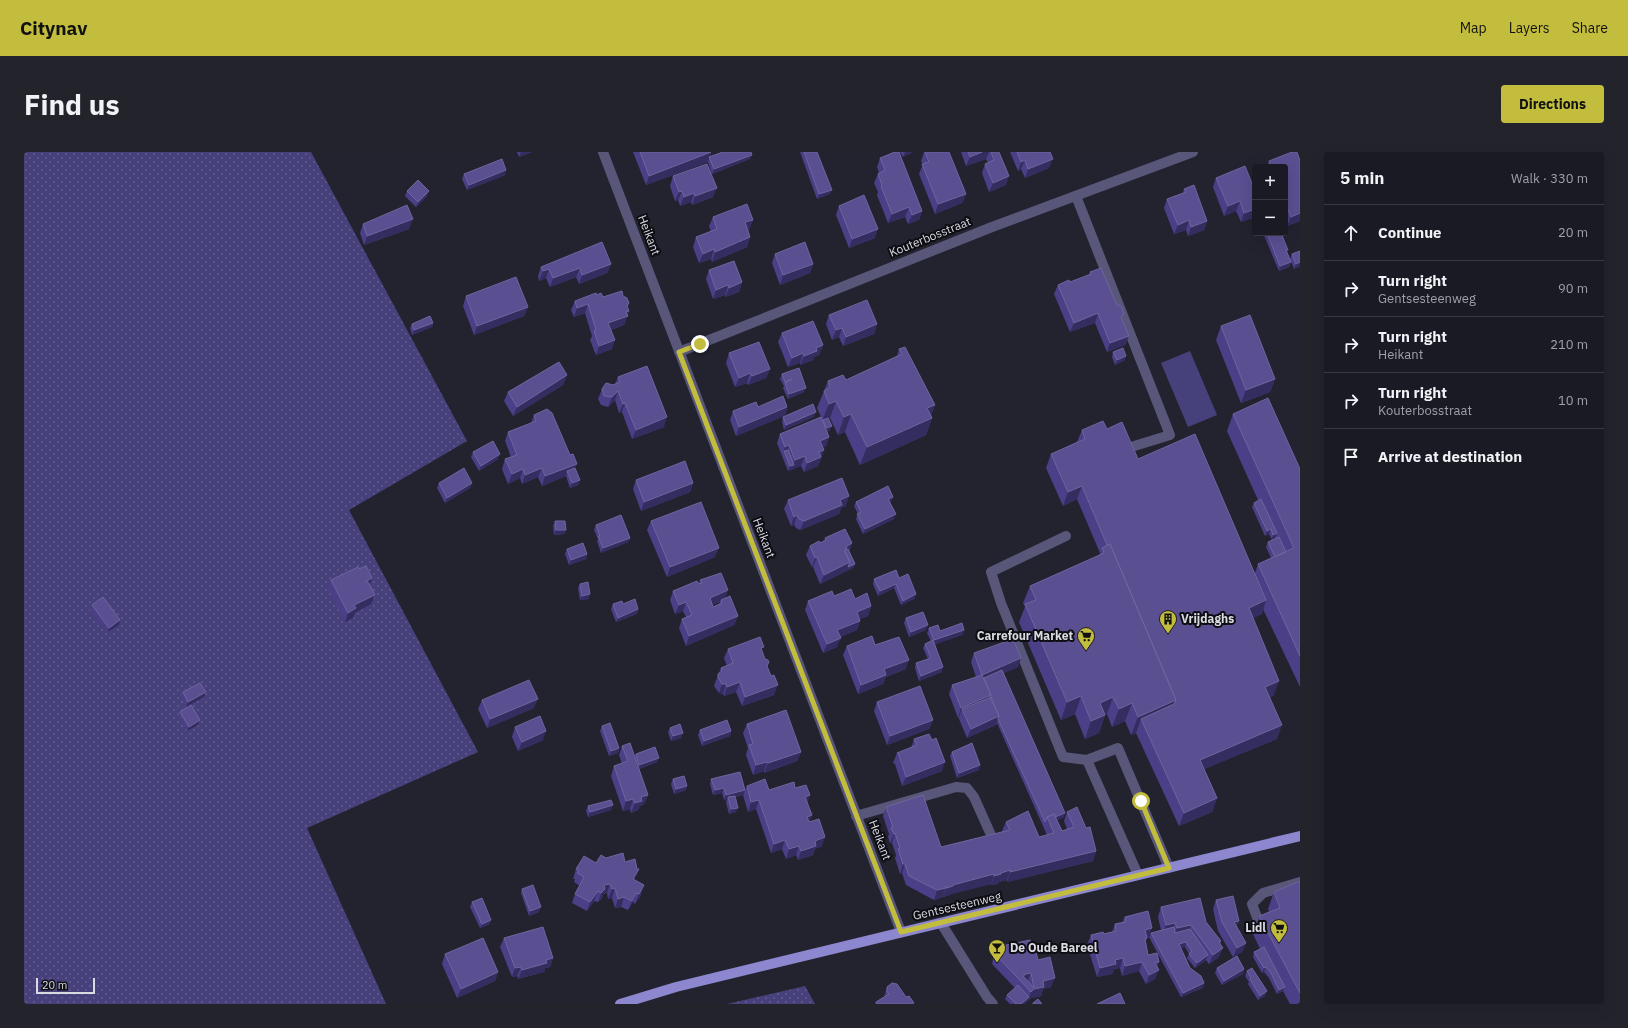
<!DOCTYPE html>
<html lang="en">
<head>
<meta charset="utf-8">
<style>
	:root { --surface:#1a1a24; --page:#23232c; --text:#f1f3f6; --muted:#9fa1a6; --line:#383841; --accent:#c3bd3e }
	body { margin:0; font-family:"IBM Plex Sans",sans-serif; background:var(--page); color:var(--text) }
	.controls { position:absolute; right:12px; top:12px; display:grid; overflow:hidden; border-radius:4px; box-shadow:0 4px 16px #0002 }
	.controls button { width:36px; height:36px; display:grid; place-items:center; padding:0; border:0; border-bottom:1px solid var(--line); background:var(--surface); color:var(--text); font:20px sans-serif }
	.scale { position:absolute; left:12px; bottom:10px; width:59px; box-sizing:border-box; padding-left:4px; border:2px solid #dadae3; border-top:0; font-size:11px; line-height:14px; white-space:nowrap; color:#dadae3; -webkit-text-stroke:3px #0d0d13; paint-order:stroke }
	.stop { position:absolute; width:12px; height:12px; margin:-9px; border:3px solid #c3bd3e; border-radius:50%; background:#fff }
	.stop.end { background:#c3bd3e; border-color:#fff; box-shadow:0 1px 4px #0008 }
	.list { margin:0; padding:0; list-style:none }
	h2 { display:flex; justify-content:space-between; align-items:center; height:52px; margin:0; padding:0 16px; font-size:17px }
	h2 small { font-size:13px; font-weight:400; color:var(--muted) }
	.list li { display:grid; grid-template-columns:26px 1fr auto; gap:12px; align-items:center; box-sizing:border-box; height:56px; padding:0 16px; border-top:1px solid var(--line) }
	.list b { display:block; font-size:15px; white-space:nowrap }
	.list p { margin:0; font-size:13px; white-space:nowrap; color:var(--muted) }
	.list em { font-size:13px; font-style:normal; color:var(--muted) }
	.icon { flex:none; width:22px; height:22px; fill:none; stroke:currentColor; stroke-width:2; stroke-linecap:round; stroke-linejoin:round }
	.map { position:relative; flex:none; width:1276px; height:852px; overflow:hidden; border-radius:4px }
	header { display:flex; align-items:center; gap:24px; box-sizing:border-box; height:56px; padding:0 20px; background:var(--accent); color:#111 }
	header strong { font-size:19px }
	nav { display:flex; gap:22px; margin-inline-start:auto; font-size:14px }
	.intro { display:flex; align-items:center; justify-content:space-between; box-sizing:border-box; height:96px; padding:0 24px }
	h1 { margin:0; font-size:28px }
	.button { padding:10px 18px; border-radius:4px; background:var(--accent); color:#111; font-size:14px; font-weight:700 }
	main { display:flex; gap:24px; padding:0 24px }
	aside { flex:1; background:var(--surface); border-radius:4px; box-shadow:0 4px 16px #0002 }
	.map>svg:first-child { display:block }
</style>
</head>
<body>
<header>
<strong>Citynav</strong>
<nav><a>Map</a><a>Layers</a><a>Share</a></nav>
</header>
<div class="intro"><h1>Find us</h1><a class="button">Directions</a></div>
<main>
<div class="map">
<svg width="1276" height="852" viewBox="0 0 1276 852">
	<defs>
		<pattern id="grass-dots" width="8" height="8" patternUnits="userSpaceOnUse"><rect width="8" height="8" fill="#47417b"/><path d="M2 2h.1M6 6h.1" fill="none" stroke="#615c8e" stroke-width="1.8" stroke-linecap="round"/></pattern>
	</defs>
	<rect width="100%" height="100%" fill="#232330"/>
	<!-- grass -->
	<path fill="url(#grass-dots)" d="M0 0H287L443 289 325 358 454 600 283 676 362 852H0Z
		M781 834 791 852H703Z"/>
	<!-- pitch -->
	<path fill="#47417b" d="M1166 199 1193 263 1164 275 1137 211Z"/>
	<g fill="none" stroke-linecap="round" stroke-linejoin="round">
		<!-- minor -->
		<path stroke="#58577a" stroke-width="10" d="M579 0 877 780
			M1052 44 1146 283 1107 295
			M655 200 968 75 1169 0
			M1042 384 967 420 977 451 1039 605 1063 608 1114 723
			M1063 608 1094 596 1145 716
			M832 664 932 635 943 636 950 645 967 683
			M1234 768 1228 752 1239 741 1276 730
			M917 771 963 845 969 852"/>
		<!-- major -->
		<path stroke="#8c87cf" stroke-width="10" d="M596 852 652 835 1276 684"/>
	</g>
	<!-- wall -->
	<path fill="#4b3f87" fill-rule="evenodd" d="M493 0H508L495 5Z
		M609 0H687L686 5 726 7 688 22 684 10 622 33Z
		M776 0H793L806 42 793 47Z
		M876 0H889L879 5Z
		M900 0H925L942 42 938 51 911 62 895 22 899 12 897 9Z
		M937 0H975L982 33 965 40 958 21 961 12 964 11 962 7 942 14Z
		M986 0H1026L1025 16 1001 26 997 17 994 19Z
		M856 6 898 59 895 68 884 72 881 65 864 71 853 43 854 40 850 31 854 22 855 21 853 15Z
		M1245 9H1276V69L1263 74 1261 68V15H1243Z
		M440 22 481 23 443 38 438 27Z
		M649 24 689 45 668 53 667 50 656 54 654 48 651 49 646 34Z
		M1192 26 1231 39V65L1217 70 1212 59 1200 64 1189 35Z
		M1160 37 1183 69 1180 78 1164 84 1162 78 1150 82 1140 56 1143 47 1159 41Z
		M383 39 403 44 392 55 381 44Z
		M815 54 851 86 825 96 812 63Z
		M689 65 729 68 725 77 724 78 726 85 723 95 688 110 687 107 675 111 669 95 672 85 687 80 685 74Z
		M339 72 385 77 340 93 336 81Z
		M1239 81H1257L1263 100 1267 110 1265 115 1255 119Z
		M1276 99V114L1270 117 1266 107 1268 102Z
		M751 102 789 112 786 121 756 133 748 111Z
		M587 112 583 121 555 132 552 125 526 135 522 126 515 129 514 124 517 115Z
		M685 118 718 130 715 140 701 145V143L689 147 682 127Z
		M1066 120 1098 167 1105 184 1101 193 1083 200 1071 171 1046 180 1030 142 1034 133 1046 130 1065 123Z
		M573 143 603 155 605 159 600 173 587 178 588 197 572 203 566 188 568 184 561 161 550 165 547 158 551 149Z
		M442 144 504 155 500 164 450 183 439 154Z
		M805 163 853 172 850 182 819 194 815 185 808 188 802 172Z
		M409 171 408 175 388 183 386 176 388 172Z
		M1197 174 1251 227 1246 240 1217 251 1192 188Z
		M758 181 799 193 795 203 790 205 789 208 776 213V211L764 215 754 190Z
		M875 197 911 253 907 263 908 266 902 283 836 313 821 280 814 283 806 266 805 267 806 278 803 280 805 285 802 294 799 295 800 298 794 314 780 320 777 314 764 319 753 291 756 282 797 265 793 256 804 229 822 228 873 204Z
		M1089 200 1101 208 1091 213 1088 205Z
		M705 201 746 217 742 226 724 233 723 231 711 235 702 211Z
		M758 222 780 240 764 247 759 236 760 234 756 227Z
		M543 223 539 233 489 264 480 249 484 240Z
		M594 225 640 275 608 287 598 260 595 261 591 248 584 255 577 253 574 247 578 237 591 232Z
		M734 255H763L762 261 760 264 712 284 706 268 709 259Z
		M1209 262 1276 317V535L1239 457 1238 462 1229 466 1250 543 1246 545 1253 587 1180 617 1193 646 1188 660 1155 674 1112 581 1107 583 1101 569 1088 575 1083 562 1081 563 1075 581 1061 587 1051 562 1037 568 995 470 1001 455 999 451 1006 434 1075 404 1076 401 1053 347 1039 354 1022 316 1027 302 1053 290 1058 278 1083 277 1231 421 1234 412 1247 406 1242 395 1244 390 1252 387 1251 386 1248 388 1245 382 1241 384 1228 355 1230 351 1234 348 1203 279Z
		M510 263 551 316 556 328 554 333 546 336 542 324 518 334 514 325 498 332 496 326 484 332 478 317 481 307 487 305 481 289 484 280 507 271Z
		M759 265H790L760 278 758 270Z
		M449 300 474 307 455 319 447 305Z
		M612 328 669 331 666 340 617 359 609 337Z
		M415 331H448L446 336 421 351 413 336Z
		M869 345 867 349 866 350 870 367 839 382 832 367 834 362 830 354 832 350Z
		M764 348 822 354 817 356 815 362 776 378 772 376 770 373 767 374 760 357Z
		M531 369 542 378 540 382 530 383 529 374Z
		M627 369 691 405 643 425 623 378Z
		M572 373 606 386 604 390 577 401 573 389 574 387 570 378Z
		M801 386 828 391 825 400 831 412 829 416 796 432 789 415H788L782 403 786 394 796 391 801 388Z
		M543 397 563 402 562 407 545 413 541 402Z
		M335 417 348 426 346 433 351 443 347 452 331 461 329 466 321 470 304 437 307 428Z
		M875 426 892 442 890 447 877 453 870 436 854 444 849 432 850 427Z
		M676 428 701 446 714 464 710 473 662 494 655 476 658 467 662 465 659 459 651 462 646 448 649 439 675 432ZM696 450 695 452 689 455 688 453Z
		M556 432 565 447 556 448 554 436Z
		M810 444 831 447 847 454 844 464 836 467V469L833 478 816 485 813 495 799 501 781 458 784 449Z
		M589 452H599L614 457 613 462 592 470 587 457Z
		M68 453 95 473 84 480 66 458Z
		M882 466 902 478 885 485 880 471Z
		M905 476 916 479 940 478 938 483 911 492 918 520 895 529 891 516 892 511 904 507 899 496 901 492 907 489 903 481Z
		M851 493 882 517 862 525 859 532 834 542 819 503 823 494Z
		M704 497 738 500 743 515 750 543 718 554 712 540 700 544 699 542 695 541 690 534 691 531 697 516 703 514 700 506Z
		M950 501 994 515 979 521 1040 665 1033 668 1038 679 1043 677 1040 669 1043 660 1062 676 1072 699 1069 709 983 730V728L975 730 974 732 967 733V732L927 742 926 743 919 745V744V745L910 748 882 733 878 721 876 722 871 706 872 703 868 691H866L864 685 865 682 859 664 862 655 917 695 979 680 978 679 982 670 1015 685 1023 683 973 571 972 573 943 586 935 567V565L934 566 925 542 928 533 952 525 947 510Z
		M159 540 180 545 162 555 157 545Z
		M458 548 510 556 463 576 454 557Z
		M853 550 909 568 905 577 863 593 850 559Z
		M156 560 174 573 163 579 154 564Z
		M723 572 777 600 773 609 740 621V619L729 623 722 603 724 596 719 581Z
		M578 574 595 596 594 601 585 604 576 579Z
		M491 575 519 588 494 599 488 585Z
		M646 576 659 581 657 586 647 589 644 580Z
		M676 578 707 579 706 584 678 594 674 583Z
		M890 587 918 619 878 634 871 612 869 611 873 601 887 596Z
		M598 594 610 605 612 602 633 610 615 617 624 643 620 652 616 654 614 658 607 661 606 657 599 659 587 624 590 614 598 612 595 603Z
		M928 600 955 618 933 626 926 604Z
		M649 627 662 638 650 642 647 632Z
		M687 627 721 638 719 643 711 645 712 660 705 662 702 650 703 647 700 648 698 641 689 643 686 632Z
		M723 634 745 638 771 636 783 651 788 663 785 670 798 694 791 697 789 703 774 708 772 703 762 707 758 697 747 701 732 657 724 660 719 643Z
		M564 654 587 658 564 665 562 659Z
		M582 706 601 710 611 726 610 728 617 743 611 752 609 750 604 758 597 755 591 756 588 746 584 747 583 741 579 742 578 746 574 750 570 749 563 759 548 751 551 742 556 734 550 730 551 727H549L552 717 572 711Z
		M1276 729V852H1266L1259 839 1253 842 1245 826 1240 820 1238 821 1229 805 1230 800 1236 797 1229 782 1235 764 1245 760 1244 757 1250 740Z
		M498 737 515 760 505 764 497 741Z
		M1192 748 1213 776 1222 791 1218 800 1209 805 1194 779 1189 757Z
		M448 750 466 772 456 776 446 755Z
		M1137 755 1182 770 1197 789 1196 792 1195 805 1185 812 1182 808 1171 816 1163 806 1165 802 1161 795 1157 796 1166 816 1180 831 1179 836 1157 845 1125 785 1127 781 1137 778 1134 765Z
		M1101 765 1125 785 1123 786 1121 791 1124 803 1135 810 1133 815 1131 827 1122 832 1115 819 1098 824 1096 816 1090 817 1088 822 1073 825 1063 793 1067 783 1080 782 1088 780 1091 772 1098 770Z
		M480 786 529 806 526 815 521 816 520 820 494 827 493 824 488 825 476 795Z
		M972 797H1008L1027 835 1019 837 1017 844 1007 846 1000 852H986L981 847 983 843 991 836 968 812 969 807Z
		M421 802 474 820 471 829 433 846 418 812Z
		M1193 816 1220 817 1219 822 1198 833 1191 821Z
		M1223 819 1241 844 1234 848 1224 832 1225 830 1221 824Z
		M863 835 882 845 889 852H851L852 850 860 845Z"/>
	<!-- shaded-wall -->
	<path fill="#342d60" d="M497 0H508L495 5Z
		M687 0 684 10 622 33 625 24Z
		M881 0H889L879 5Z
		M958 0H965L962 7 942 14 946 5Z
		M728 3 726 7 688 22 690 17Z
		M1029 7 1025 16 1001 26 1004 17Z
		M1001 8 997 17 994 19 997 10Z
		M482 18 481 23 443 38 445 33Z
		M985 24 982 33 965 40 969 31Z
		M693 36 689 45 668 53 671 44Z
		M808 38 806 42 793 47 795 42Z
		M405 39 403 44 392 55 394 50Z
		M658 39 654 48 651 49 655 40Z
		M670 41 667 50 656 54 660 45Z
		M942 42 938 51 911 62 914 52Z
		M1216 49 1212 59 1200 64 1204 54Z
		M885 55 881 65 864 71 868 62Z
		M1231 57V65L1217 70 1220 61Z
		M898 59 895 68 884 72 888 63Z
		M1276 61V69L1263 74 1267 65Z
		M389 67 385 77 340 93 343 84Z
		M729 68 725 77 718 80 721 70Z
		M1165 68 1162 78 1150 82 1154 73Z
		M1183 69 1180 78 1164 84 1167 75Z
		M854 77 851 86 825 96 828 87Z
		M726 85 723 95 688 110 691 100Z
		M690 97 687 107 675 111 679 102Z
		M1267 110 1265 115 1255 119 1256 114Z
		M1276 110V114L1270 117 1272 112Z
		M587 112 583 121 555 132 558 123Z
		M789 112 786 121 756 133 759 123Z
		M556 116 552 125 526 135 529 126Z
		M525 117 522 126 515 129 519 119Z
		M718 130 715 140 701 145 705 136Z
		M704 133 701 143 689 147 692 138Z
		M564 152 561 161 550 165 553 156Z
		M504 155 500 164 450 183 453 174Z
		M605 159 600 173 581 180 584 171Z
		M1074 161 1071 171 1046 180 1050 171Z
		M409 171 408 175 388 183 390 178Z
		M853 172 850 182 819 194 822 185Z
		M818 176 815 185 808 188 812 178Z
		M1105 184 1101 193 1083 200 1086 191Z
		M591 188 588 197 572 203 575 194Z
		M799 193 795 203 790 205 789 208 776 213 780 204 792 196Z
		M779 201 776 211 764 215 768 206Z
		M1102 204 1101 208 1091 213 1093 208Z
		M746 217 742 226 724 233 728 224Z
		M726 221 723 231 711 235 715 226Z
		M543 223 539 233 489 264 493 255Z
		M1251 227 1246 240 1217 251 1222 238Z
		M782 236 780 240 764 247 765 242Z
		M594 239 591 248 584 255 588 245Z
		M812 249 806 266 798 269 805 252Z
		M601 251 598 260 595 261 599 252Z
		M911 253 905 267 908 266 902 283 836 313 843 295 903 256Z
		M763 255 762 261 760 264 712 284 715 275Z
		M792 260 790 265 760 278 762 273Z
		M827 262 821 280 814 283 820 265Z
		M643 265 640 275 608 287 612 278Z
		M808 274 806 278 797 282 799 277Z
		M805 285 802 294 792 298 796 289Z
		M765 293 762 302 760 299 758 304 761 295Z
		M800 298 794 314 780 320 783 311 795 300Z
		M476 302 474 307 455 319 457 314Z
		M781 304 777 314 768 318 771 308Z
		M553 312 549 321 543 319 542 324 518 334 521 324Z
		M770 313 768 318 764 319 766 314Z
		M518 316 514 325 498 332 501 323Z
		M499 317 496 326 484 332 488 322Z
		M556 328 554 333 546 336 548 331Z
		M448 331 446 336 421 351 423 346Z
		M669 331 666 340 617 359 620 350Z
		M1058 334 1053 347 1039 354 1044 340Z
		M825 344 822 354 817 356 815 362 776 378 780 369 816 348Z
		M869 345 867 349 863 352 864 347Z
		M872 362 870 367 839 382 841 377Z
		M773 363 770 373 767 374 770 365Z
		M1247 377 1245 382 1241 384 1243 379Z
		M532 378H542L540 382 530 383Z
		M1253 381 1251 386 1248 388 1249 383Z
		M606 386 604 390 577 401 579 396Z
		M828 391 824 401 819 403 823 394Z
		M695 396 691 405 643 425 646 415Z
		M563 402 562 407 545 413 547 408Z
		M793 405 789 415H788L791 406Z
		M826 410 831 412 829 416 796 432 800 423Z
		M348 426 345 436 341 430Z
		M872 432 870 436 854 444 856 439Z
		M704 438 701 448H697L696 450 682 455 686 446Z
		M566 442 565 447 556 448 558 444Z
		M892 442 890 447 877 453 879 449Z
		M351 443 347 452 331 461 329 466 321 470 324 461 330 453Z
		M1242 448 1238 462 1220 470 1225 456Z
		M662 450 659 459 651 462 655 453Z
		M847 454 844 464 830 469 833 460Z
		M614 457 613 462 592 470 594 466Z
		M714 464 710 473 662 494 665 484Z
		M96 468 95 473 84 480 85 476Z
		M836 469 833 478 810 488 813 478Z
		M904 473 902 478 885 485 887 480Z
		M940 478 938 483 909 493 910 488Z
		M817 486 813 495 799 501 803 492Z
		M997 506 994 515 958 531V523Z
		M885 508 882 517 862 525 859 532 834 542 837 533 860 517Z
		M919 515 918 520 895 529 897 524Z
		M1255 529 1250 543 1236 548 1241 535Z
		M716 530 712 540 700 544 703 535Z
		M698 532H702L699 542 695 541Z
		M754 533 750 543 718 554 721 545Z
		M182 540 180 545 162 555 164 550Z
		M967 543 964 552 938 557 935 565 934 566 937 556Z
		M1057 544 1051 562 1037 568 1043 550Z
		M1089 545 1083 562 1079 564 1081 563 1075 581 1061 587 1067 569 1076 551Z
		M514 547 510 556 463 576 466 567Z
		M1152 548 1145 566 1117 567 1112 581 1107 583 1114 565Z
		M1108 551 1101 569 1088 575 1095 557Z
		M975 564 972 573 943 586 947 577Z
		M176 568 174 573 163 579 165 575Z
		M909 568 905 577 863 593 866 584Z
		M1258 573 1253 587 1171 621 1176 608Z
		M522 579 519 588 494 599 498 590Z
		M707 579 706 584 678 594 680 589Z
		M659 581 657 586 647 589 649 584Z
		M595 596 594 601 585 604 587 599Z
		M777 600 773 609 740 621 744 611Z
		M635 606 633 610 614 617 615 613Z
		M743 610 740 619 729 623 732 613Z
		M921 610 918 619 878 634 882 625Z
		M956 613 955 618 933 626 935 621Z
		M663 634 662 638 650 642 652 637Z
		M700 636 698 641 689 643 691 638Z
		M721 638 719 643 704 647V645L703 647 700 648 702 643Z
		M624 643 620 652 616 654 614 658 607 661 611 651 617 645Z
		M786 643 783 652 781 645Z
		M1193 646 1188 660 1155 674 1160 661Z
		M609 647 606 657 599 659 602 649Z
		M735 648 732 657 724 660 727 650Z
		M589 653 587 658 564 665 566 660Z
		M714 656 712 660 705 662 707 657Z
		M1041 661 1040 665 1026 672 1024 669Z
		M788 663 785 672 783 665Z
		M871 681 868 691H866L870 682Z
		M801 685 798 694 791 697 789 703 774 708 777 699 791 689Z
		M761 688 758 697 747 701 750 692Z
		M775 694 772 703 762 707 765 697Z
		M1072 699 1069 709 983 730 986 720Z
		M879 712H881L878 721 876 722Z
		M615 717 611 726 605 737 609 727Z
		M986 718 983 728 975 730 974 732 967 733 970 724 977 721Z
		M970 722 967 732 927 742 926 743 919 745 923 736 929 733Z
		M586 732 583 741 579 742 578 746 574 750 580 733Z
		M620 733 617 743 611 752 615 742Z
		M591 736 588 746 584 747 588 737Z
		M922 736 919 745 910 748 913 738Z
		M574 739 570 749 563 759 566 750Z
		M612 741 609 750 604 758 608 749Z
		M600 745 597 755 591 756 594 747Z
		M517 755 515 760 505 764 506 759Z
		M467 768 466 772 456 776 458 772Z
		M1215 769 1212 778 1210 770Z
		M1151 771 1148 780 1138 782 1142 773Z
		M1167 773 1164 782 1149 786 1153 776Z
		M1128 776 1125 785 1117 787 1121 778Z
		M1162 790 1161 795 1153 797 1155 792Z
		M1222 791 1218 800 1209 805 1213 796Z
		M1199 796 1195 805 1185 812 1189 803Z
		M1184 803 1182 808 1171 816 1173 811Z
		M529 806 526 815 521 816 520 820 494 827 498 818 522 808Z
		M1099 806 1096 816 1090 817 1088 822 1073 825 1076 816 1091 808Z
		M1118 810 1115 819 1098 824 1101 814Z
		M1135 810 1132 819 1131 811Z
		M497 815 493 824 488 825 491 816Z
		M1242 815 1240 820 1238 821 1240 816Z
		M1220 817 1219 822 1198 833 1200 829Z
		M1135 818 1131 827 1122 832 1125 823Z
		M474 820 471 829 433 846 437 837Z
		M1007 821 1003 830 999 824 1002 822Z
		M1031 826 1027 835 1019 837 1017 844 1007 846 1000 852H997L1005 845 1007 840 1019 829Z
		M1180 831 1179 836 1157 845 1159 841Z
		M1261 835 1259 839 1253 842 1255 838Z
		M1243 839 1241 844 1234 848 1236 844Z"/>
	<!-- building -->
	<path fill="#5a4f91" stroke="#6e659e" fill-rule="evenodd" d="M616 0H687L625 24Z
		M699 0H727L728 3 690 17 685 5Z
		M780 0H793L808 38 795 42Z
		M871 0H875L898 59 888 63 885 55 868 62 857 34 858 33 854 22 861 18 856 6Z
		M901 0H925L942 42 914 52 898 12 905 10Z
		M944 0H958L946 5Z
		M967 0H975L985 24 969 31 961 12 970 8Z
		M993 0H1026L1029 7 1004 17 1001 8 997 10Z
		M1268 0H1273L1276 9V61L1267 65 1261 50V15H1247L1245 9Z
		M478 7 482 18 445 33 440 22Z
		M683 12 693 36 671 44 670 41 660 45 658 39 655 40 649 24Z
		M1221 14 1231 39V57L1220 61 1216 49 1204 54 1192 26Z
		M394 28 405 39 394 50 383 39Z
		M1170 33 1183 69 1167 75 1165 68 1154 73 1143 47 1162 40 1160 37Z
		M840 43 854 77 828 87 815 54Z
		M723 52 729 68 721 70 726 85 691 100 690 97 679 102 672 85 693 77 689 65Z
		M383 53 389 67 343 84 339 72Z
		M1243 81H1257L1264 98H1262L1267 110 1256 114Z
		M578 90 587 112 558 123 556 116 529 126 525 117 519 119 517 115Z
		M781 90 789 112 759 123 751 102Z
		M1276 99V110L1272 112 1268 102Z
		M710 109 718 130 705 136 704 133 692 138 685 118Z
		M1077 116 1093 153 1097 154 1100 162 1097 165 1105 184 1086 191 1074 161 1050 171 1034 133 1045 128 1046 130 1067 122 1066 120Z
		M492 125 504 155 453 174 442 144Z
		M598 139 599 144 603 146 605 151 603 154 605 159 602 160 604 164 584 171 591 188 575 194 570 179 572 178 564 152 553 156 551 149 572 141 573 143 577 141 579 145Z
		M843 148 853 172 822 185 818 176 812 178 805 163Z
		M1226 163 1251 227 1222 238 1197 174Z
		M406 164 409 171 390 178 388 172Z
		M789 169 799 193 792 196 793 199 780 204 779 201 768 206 758 181Z
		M735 190 746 217 728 224 726 221 715 226 705 201Z
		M881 195 911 253 903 256 908 266 843 295 827 262 820 265 812 249 805 252 800 239 806 235 804 229 819 223 822 228 878 202 875 197Z
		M1099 196 1102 204 1093 208 1089 200Z
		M535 210 543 223 493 255 484 240Z
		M623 214 643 265 612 278 601 251 599 252 594 239 588 245 580 244 578 237 582 231 589 233 596 230 594 225Z
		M775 216 782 236 765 242 761 231 768 227 761 230 758 222Z
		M759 244 763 255 715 275 709 259 732 250 734 255Z
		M1244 246 1276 317V504L1234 412 1270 396 1209 262Z
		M789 252 792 260 762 273 759 265Z
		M523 257 528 261 546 303 549 302 553 312 521 324 518 316 501 323 499 317 488 322 481 307 493 303 484 280 512 269 510 263Z
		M797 265 805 285 796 289 800 298 795 300 797 305 783 311 781 304 771 308 765 293 761 295 756 282Z
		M804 266 808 274 802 276 799 268Z
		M1079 269 1083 277 1098 270 1114 307 1171 282 1242 448 1225 456 1255 529 1241 535 1258 573 1176 608 1193 646 1160 661 1117 567 1150 552 1152 548 1086 392 1083 393 1058 334 1044 340 1027 302 1061 287 1058 278Z
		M469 289 476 302 457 314 449 300Z
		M764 298 770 313 766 314 760 299Z
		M661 309 669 331 620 350 612 328Z
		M440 316 448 331 423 346 415 331Z
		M551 316 556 328 548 331 543 319Z
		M818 326 825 344 816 348 818 353 780 369 775 367 773 363 770 365 764 348Z
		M864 334 869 345 864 347 872 362 841 377 833 362 837 360 832 350Z
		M1237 347 1253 381 1249 383 1247 377 1243 379 1230 351Z
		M677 350 695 396 646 415 627 369Z
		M597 363 606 386 579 396 574 384H576L572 373Z
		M531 369H541L542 378H532Z
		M821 377 828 391 823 394 821 400 826 410 800 423 793 405 791 406 786 394 795 389 796 391 802 388 801 386Z
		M1255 385 1262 400 1251 405 1244 390Z
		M559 391 563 402 547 408 543 397Z
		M1086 392 1152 548 1114 565 1108 551 1095 557 1089 545 1076 551 1081 563 1067 569 1057 544 1043 550 1001 452 1012 448 1006 434 1080 401 1078 396Z
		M824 397 831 412 824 415 826 410 821 400V398Z
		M342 414 348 426 341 430H344L351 443 330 453 332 456 324 461 307 428 334 415 335 417Z
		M872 418 875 426 884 422 892 442 879 449 872 432 856 439 850 427Z
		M697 421 704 438 686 446 689 455 698 451 697 448 706 444 714 464 665 484 658 467 668 463 662 450 655 453 649 439 673 429 675 432 678 431 676 428Z
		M564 430 566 442 558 444 556 432Z
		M827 437 831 447 843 441 847 454 833 460 836 469 813 478 817 486 803 492 784 449 808 439 810 444Z
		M79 445 96 468 85 476 68 453Z
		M611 447 614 457 594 466 589 452 598 449 599 452Z
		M899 460 904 473 887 480 882 466Z
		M938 471 940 478 910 488 905 476 914 473 916 479Z
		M848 484 851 493 875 485 885 508 860 517 862 523 837 533 823 494Z
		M736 485 740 495 737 496 741 507 744 508 745 510 743 514 747 524 750 523 754 533 721 545 716 530 703 535 702 532H698L694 525V522L698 519 697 516 709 511 704 497Z
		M989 487 997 506 958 523 950 501Z
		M909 488 919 515 897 524 892 511 907 506 901 492Z
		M978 518 1041 661 1031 665 1030 662 1023 665 1021 670 974 567 975 564 966 545 967 543 960 526Z
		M958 523 967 543 937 556 928 533Z
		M505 528 514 547 466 567 458 548Z
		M176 531 182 540 164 550 159 540Z
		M896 534 909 568 866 584 853 550Z
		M967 545 975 564 947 577 938 557Z
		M167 553 176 568 165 575 156 560Z
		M762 558 777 600 744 611 743 610 732 613 725 593 729 592 723 572Z
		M516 564 522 579 498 590 491 575Z
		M703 568 707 579 680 589 676 578Z
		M586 571 595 596 587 599 578 574Z
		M656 572 659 581 649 584 646 576Z
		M905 582 908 588 912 586 921 610 882 625 875 603 873 601 893 593 890 587Z
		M606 591 624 643 617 645 618 649 611 651 609 647 602 649 590 614 604 609 598 594Z
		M948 591 956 613 935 621 928 600Z
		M631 595 635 606 615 613 612 602Z
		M716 620 721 638 702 643 700 636 691 638 687 627Z
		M660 624 663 634 652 637 649 627Z
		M741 627 745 638 770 630 771 636 782 633 786 643 781 645 788 663 783 665 785 670 795 667 801 685 791 689 792 694 777 699 775 694 765 697 761 688 750 692 735 648 727 650 723 634Z
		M899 643 917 695 986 678 982 670 1004 659 1015 685 1030 681 1023 665 1030 662 1038 679 1050 675 1043 660 1053 655 1062 676 1066 675 1072 699 986 720V718L977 721V722L970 724V722L929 733V734L923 736 922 734V736L913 738 885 724 881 712H879L874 697 876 696 871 681 870 682 867 676 869 675 862 655Z
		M711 644 714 656 707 657 704 645Z
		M587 648 589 653 566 660 564 654Z
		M599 701 601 710 611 707 613 717H615L609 727 620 733 615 742 612 741 608 749 600 745 594 747 591 736 588 737 586 732 580 733 581 737 577 741 574 739 566 750 551 742 560 725 553 721 555 718 552 717 560 704 572 711 577 703 582 706Z
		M1276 729V841L1235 764 1256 756 1250 740Z
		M509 733 517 755 506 759 498 737Z
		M1209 744 1215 769 1210 770 1222 791 1213 796 1198 770 1192 748Z
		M458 746 467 768 458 772 448 750Z
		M1176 746 1182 770 1197 789 1195 790 1199 796 1189 803 1167 773 1153 776 1151 771 1142 773 1137 755Z
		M1124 759 1128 776 1121 778 1123 786 1121 787 1124 803 1133 801 1135 810 1131 811 1135 818 1125 823 1118 810 1101 814 1099 806 1091 808 1092 812 1076 816 1067 783 1079 780 1080 782 1092 779 1091 772 1102 770 1101 765Z
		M519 775 529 806 522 808 523 811 498 818 497 815 491 816 480 786Z
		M1150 775 1151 781 1166 777 1184 803 1173 811 1165 802 1168 799 1162 790 1155 792 1166 816 1177 824 1180 831 1159 841 1127 781Z
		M459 786 474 820 437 837 421 802Z
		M1006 788 1008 797 1011 796 1014 808 1026 805 1031 826 1019 829 1020 835 1010 837 1007 840 972 803V797L973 795ZM1007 821 1010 836 999 824 1002 822Z
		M1240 795 1261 835 1255 838 1247 821 1242 815 1240 816 1230 800Z
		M1213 804 1220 817 1200 829 1193 816Z
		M1228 816 1243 839 1236 844 1226 827 1227 826 1223 819Z
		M868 831 873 832 882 845 885 844 890 851 888 852H853L852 850 865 842 863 840V835Z
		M994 833 1005 845 997 852H992L983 843Z
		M1096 841 1101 852H1073Z
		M1014 847 1018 852H1009V851Z"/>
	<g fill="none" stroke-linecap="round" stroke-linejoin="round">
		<!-- route -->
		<path stroke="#c3bd3e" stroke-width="5" d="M676 192 655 200 877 780 1145 716 1117 649"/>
	</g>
	<!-- icons -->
	<defs>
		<g id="building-pin" transform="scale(0.9)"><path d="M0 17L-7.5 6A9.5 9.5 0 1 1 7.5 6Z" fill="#c3bd3e" stroke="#0d0d13"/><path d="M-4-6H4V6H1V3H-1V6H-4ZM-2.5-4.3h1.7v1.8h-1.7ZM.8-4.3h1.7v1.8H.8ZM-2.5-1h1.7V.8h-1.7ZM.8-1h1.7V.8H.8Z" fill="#111"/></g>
		<g id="supermarket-pin" transform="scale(0.9)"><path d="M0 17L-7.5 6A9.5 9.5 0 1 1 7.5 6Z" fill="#c3bd3e" stroke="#0d0d13"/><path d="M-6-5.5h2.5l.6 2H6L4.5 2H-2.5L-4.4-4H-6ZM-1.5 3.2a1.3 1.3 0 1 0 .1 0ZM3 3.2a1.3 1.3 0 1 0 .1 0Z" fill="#111"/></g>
		<g id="bar-pin" transform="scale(0.9)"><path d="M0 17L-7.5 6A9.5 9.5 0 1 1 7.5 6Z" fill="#c3bd3e" stroke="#0d0d13"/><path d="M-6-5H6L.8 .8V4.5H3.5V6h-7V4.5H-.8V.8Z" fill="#111"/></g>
	</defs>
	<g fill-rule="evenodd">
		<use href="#building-pin" x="1144" y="467"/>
		<use href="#supermarket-pin" x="1062" y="484"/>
		<use href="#supermarket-pin" x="1255" y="776"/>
		<use href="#bar-pin" x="973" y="796"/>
	</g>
	<g text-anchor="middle" stroke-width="4" stroke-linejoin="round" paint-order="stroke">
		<!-- street labels -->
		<g font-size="12" fill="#dadae3" stroke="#0d0d13">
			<text transform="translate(625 83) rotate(69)" y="4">Heikant</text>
			<text transform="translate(906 85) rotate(-22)" y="4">Kouterbosstraat</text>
			<text transform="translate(740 386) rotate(69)" y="4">Heikant</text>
			<text transform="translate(856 688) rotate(69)" y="4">Heikant</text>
			<text transform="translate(933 754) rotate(-13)" y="4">Gentsesteenweg</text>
		</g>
		<!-- poi labels -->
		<g font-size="12" font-weight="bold" fill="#dadae3" stroke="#0d0d13" text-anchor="start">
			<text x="1157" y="471">Vrijdaghs</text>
			<text x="1049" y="488" text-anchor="end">Carrefour Market</text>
			<text x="1242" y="780" text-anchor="end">Lidl</text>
			<text x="986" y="800">De Oude Bareel</text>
		</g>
	</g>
</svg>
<div class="controls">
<button>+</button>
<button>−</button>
</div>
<div class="scale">20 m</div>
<div class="stop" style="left:1117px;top:649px"></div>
<div class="stop end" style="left:676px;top:192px"></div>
</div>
<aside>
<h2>5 min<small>Walk · 330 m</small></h2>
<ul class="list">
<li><svg class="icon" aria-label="ahead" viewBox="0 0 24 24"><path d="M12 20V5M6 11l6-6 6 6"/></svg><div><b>Continue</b></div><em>20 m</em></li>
<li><svg class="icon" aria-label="right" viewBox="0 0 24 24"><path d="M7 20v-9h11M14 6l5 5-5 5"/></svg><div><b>Turn right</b><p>Gentsesteenweg</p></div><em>90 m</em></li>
<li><svg class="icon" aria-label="right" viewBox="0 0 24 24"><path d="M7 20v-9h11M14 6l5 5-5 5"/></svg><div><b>Turn right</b><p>Heikant</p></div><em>210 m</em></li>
<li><svg class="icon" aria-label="right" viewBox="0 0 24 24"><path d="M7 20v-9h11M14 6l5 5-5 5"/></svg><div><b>Turn right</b><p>Kouterbosstraat</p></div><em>10 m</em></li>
<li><svg class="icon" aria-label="arrive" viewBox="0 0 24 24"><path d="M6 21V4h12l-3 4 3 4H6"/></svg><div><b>Arrive at destination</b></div></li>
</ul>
</aside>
</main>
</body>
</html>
